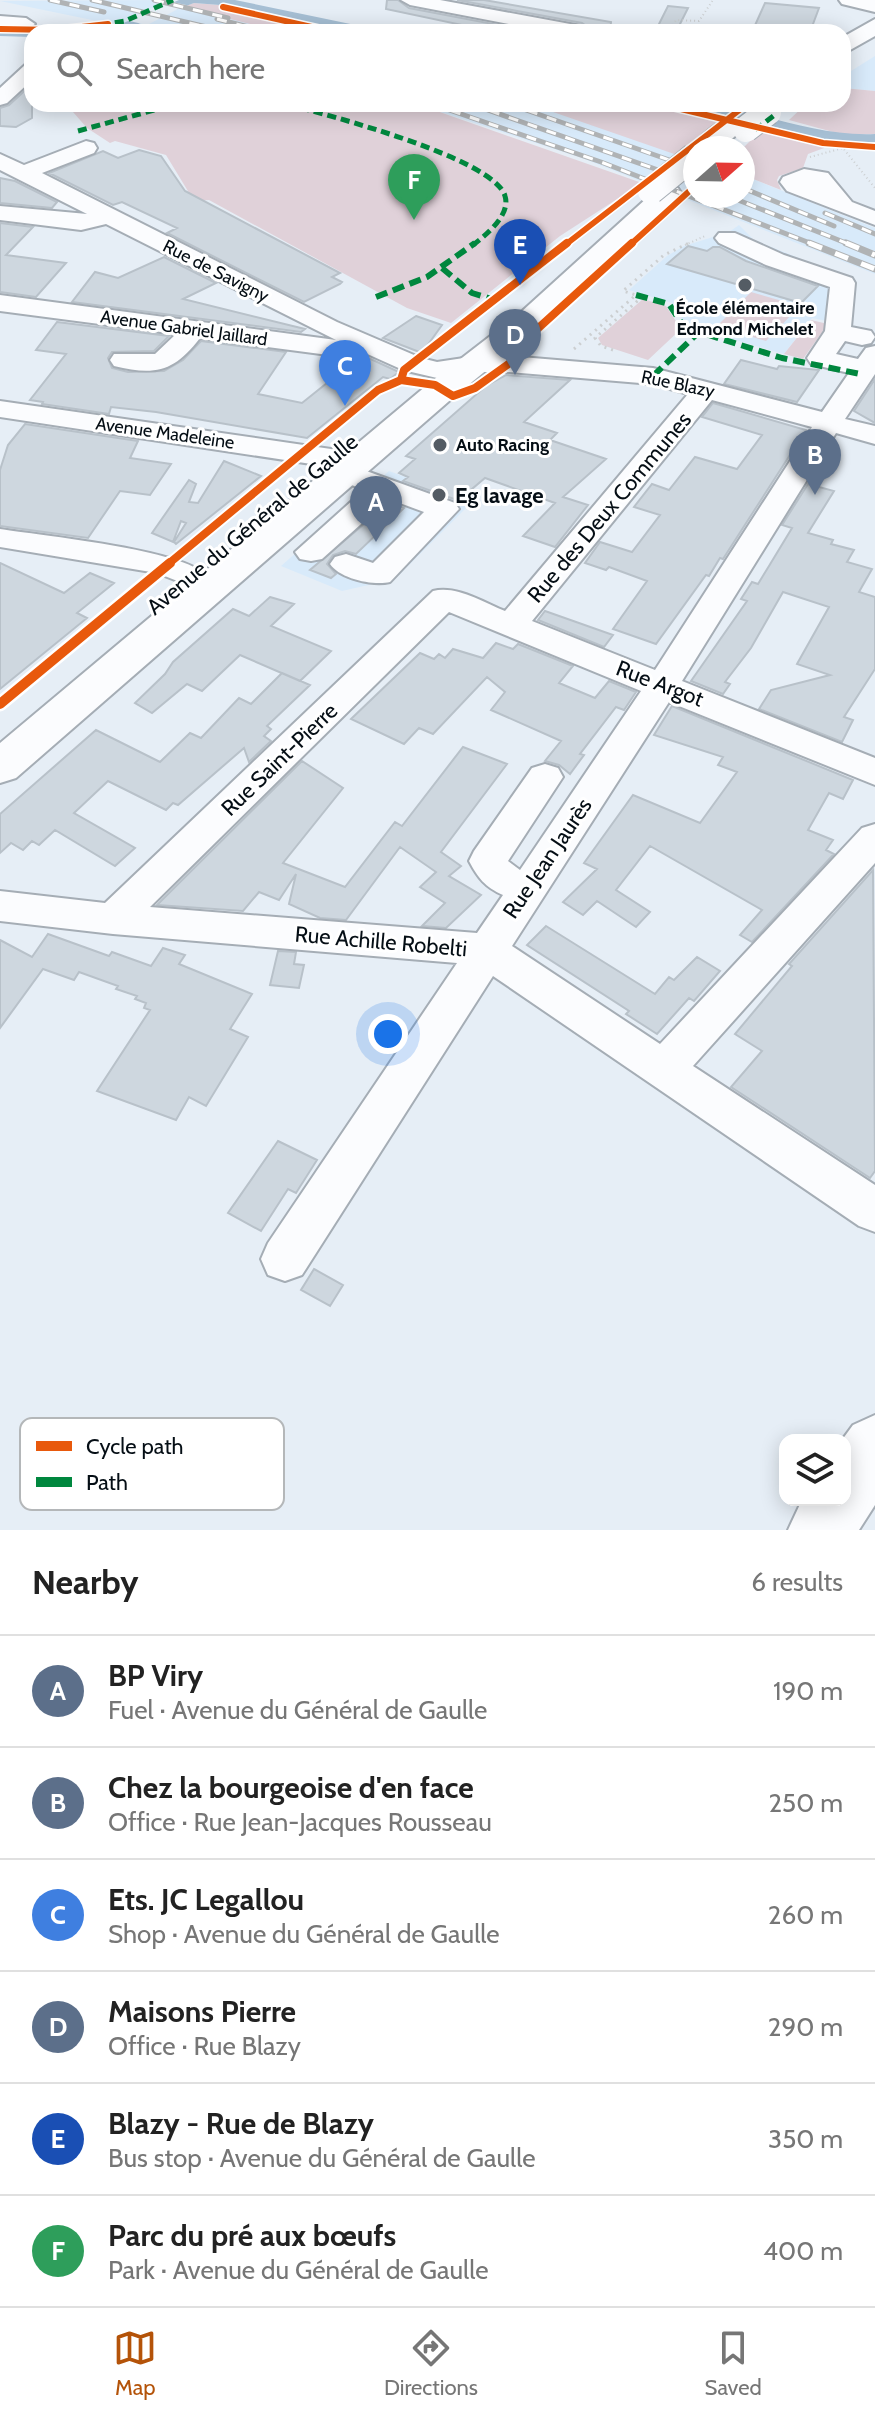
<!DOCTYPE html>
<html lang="en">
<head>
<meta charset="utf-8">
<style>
	:root { --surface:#fff; --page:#f6f6f6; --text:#222; --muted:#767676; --line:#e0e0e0; --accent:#b45309 }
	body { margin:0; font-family:Cabin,sans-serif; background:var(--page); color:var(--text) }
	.controls { position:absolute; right:24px; bottom:24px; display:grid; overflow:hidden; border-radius:16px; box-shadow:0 4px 20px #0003 }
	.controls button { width:72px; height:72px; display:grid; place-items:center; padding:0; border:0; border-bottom:2px solid var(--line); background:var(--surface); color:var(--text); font:40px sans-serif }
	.compass { position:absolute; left:683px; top:136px; width:72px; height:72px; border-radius:50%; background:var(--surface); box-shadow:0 4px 20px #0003; rotate:70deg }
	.you { position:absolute; left:388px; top:1034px; width:28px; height:28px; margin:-20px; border:6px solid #fff; border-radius:50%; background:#1a73e8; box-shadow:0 0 0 12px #1a73e833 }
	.badge { display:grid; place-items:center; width:52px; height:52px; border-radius:50%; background:var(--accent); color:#fff; font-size:26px; font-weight:700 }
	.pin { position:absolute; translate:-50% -66px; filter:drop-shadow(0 2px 4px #0008) }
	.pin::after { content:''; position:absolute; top:42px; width:28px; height:24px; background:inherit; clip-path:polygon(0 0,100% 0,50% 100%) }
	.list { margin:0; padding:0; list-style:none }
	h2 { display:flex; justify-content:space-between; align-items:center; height:104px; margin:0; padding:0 32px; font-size:34px }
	h2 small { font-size:26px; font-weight:400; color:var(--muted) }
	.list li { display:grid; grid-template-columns:52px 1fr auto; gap:24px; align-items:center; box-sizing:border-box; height:112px; padding:0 32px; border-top:2px solid var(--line) }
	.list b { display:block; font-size:30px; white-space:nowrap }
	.list p { margin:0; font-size:26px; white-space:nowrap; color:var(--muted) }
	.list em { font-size:26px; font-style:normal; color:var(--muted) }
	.icon { flex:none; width:44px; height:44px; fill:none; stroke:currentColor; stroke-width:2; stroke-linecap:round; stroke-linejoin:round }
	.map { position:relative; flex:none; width:875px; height:1530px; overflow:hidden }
	.search { position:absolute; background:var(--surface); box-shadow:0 4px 20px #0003; left:24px; right:24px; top:24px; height:88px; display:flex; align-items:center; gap:20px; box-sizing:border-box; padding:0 28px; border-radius:24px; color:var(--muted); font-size:30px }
	.sheet { height:776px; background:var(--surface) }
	nav { display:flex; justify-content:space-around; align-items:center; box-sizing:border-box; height:112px; border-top:2px solid var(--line); background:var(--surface); font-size:22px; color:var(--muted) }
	nav a { display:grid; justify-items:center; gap:4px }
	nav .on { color:var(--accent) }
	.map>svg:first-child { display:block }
</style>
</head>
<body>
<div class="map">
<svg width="875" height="1530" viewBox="0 0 875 1530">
	<rect width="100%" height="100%" fill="#e6eef6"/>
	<!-- built -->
	<path fill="#d8eafa" d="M165 0 295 32H173L152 26 97 21 0 1Z
		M875 56V91L843 88V76Z
		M416 104H543L695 156V196H743V175L875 228V274L582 158Z
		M739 225 754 240 856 281 847 325 812 318 784 354 687 326 672 303 629 290 667 256 684 246 729 232Z
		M389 471 472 502 395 579 342 591 281 566Z"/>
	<!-- green -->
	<path fill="#e0d1d9" d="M194 3 220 5 343 32H281L183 7Z
		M843 88 875 91V134L844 135 789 120 806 104H843Z
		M66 104H417L642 183 560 236 451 323 407 308 209 200 194 201 166 155 115 141 110 143 87 128Z
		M530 104H683L716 112 711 116 720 118 680 156Z
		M762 129 823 145 824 148 808 154 803 168 779 176 777 180 781 190 743 175V148Z
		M751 292 800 306 766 341 717 326Z
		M643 299 666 306 681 329 648 360 602 345 598 338Z
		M811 320 828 324 803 359 784 354Z"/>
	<!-- water -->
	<path fill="#a6bfd4" d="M179 0H235L389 32H343L220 5 194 3 117 32H32V37L0 36V30L52 31 121 24Z
		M683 104C750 104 807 137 875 134V142L842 144Z"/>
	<!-- pier -->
	<path fill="#e6eef6" d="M168 1 186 5 147 25 125 20Z"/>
	<!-- building -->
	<path fill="#ced7df" stroke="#b8c1c9" stroke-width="2" d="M387 0H398L409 8 535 32H487L465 28 467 26 386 9Z
		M457 0H484L611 22 610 32H594L582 23Z
		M765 3 819 8 810 32H752Z
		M668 6 688 8 676 32H655Z
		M32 84V118L16 127 0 126V108L9 105Z
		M139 150 161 156 185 191 340 273 332 277 342 282 340 284 304 302 167 233 177 228 122 202 113 205 49 173 103 151 118 158Z
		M0 178 15 181 57 202 52 208 0 203Z
		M0 223 33 227 6 255 66 263 36 297 0 292Z
		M688 246 707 251 713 247H720L746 261 818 286 801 303 667 264Z
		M164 257 216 283 183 299 305 329 301 332 72 302 95 272 118 278Z
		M416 316 442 325 422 353 383 338Z
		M57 322 169 336 154 351 112 352 108 358 112 368 128 372 164 371 183 360 201 341 286 352 258 394 302 403 362 355 399 372 390 379 383 377 307 438 156 412 111 407 109 414 42 404 43 402 30 400 66 354 36 350Z
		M741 360 777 369 779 366 819 370 797 402 724 384Z
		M506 375 570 380 524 422 557 433 550 440 606 459 563 497 588 505 555 547 523 536 555 503 485 478 466 494 461 492 454 499 403 481 408 477 399 473 415 459 406 456 487 385Z
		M875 379V423L854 411Z
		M713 403 806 430 723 559 720 558 709 576 706 575 656 644 613 629 647 581 609 567 606 570 585 563 600 542 632 552 660 515 634 507 652 484 669 490 695 457 737 469 762 435 702 417Z
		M25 424 138 441 130 458 171 464 150 495 120 491 88 538 0 526V470L8 445Z
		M224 461 261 476 176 544 174 542 186 523 181 521 173 542 152 533 189 480 196 484 189 502 198 503Z
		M808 484 834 491 808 533 833 540 831 544 854 550 847 562 872 569 859 592 875 597V669L844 717 853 720 842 742 759 709 771 690 830 675 797 664 829 607 783 592 751 648 725 682 730 684 723 694 691 681 747 601 741 599 752 582 758 584 769 566 792 528 782 525Z
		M390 502 404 508 356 554 345 551 333 555 327 564 336 574 331 578 310 570Z
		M0 563 64 593 90 573 114 583 77 613 87 618 0 689Z
		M270 597 294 604 271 626 331 651 300 681 240 655 202 691 187 684 152 713 135 703 165 674 173 662 233 609 249 616Z
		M545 611 613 635 604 647 538 620Z
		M496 643 513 649 518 644 573 666 559 683 595 698 609 681 636 692 624 710 616 707 580 754 584 755 570 774 559 765 545 761 561 741 491 710 505 692 487 677 433 734 419 728 404 744 351 719 420 653 434 659 439 654 445 658 453 649 483 658Z
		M282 673 310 685 267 726 271 729 264 736 271 741 249 762 244 748 178 805 173 803 166 810 108 781 74 813 135 848 115 866 55 830 39 845 32 841 23 850 11 843 0 853V814L96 730 160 762 190 733 201 738 239 698 251 704Z
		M672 706 853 780 843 799 829 793 808 830 833 840 826 850 834 854 752 942 740 935 762 910 650 846 616 890 650 912 636 927 597 901 583 915 563 902 597 869 584 863 633 795 700 823 737 772 718 765 723 757 654 735Z
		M463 747 507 764 441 852 461 866 449 876 481 895 446 928 422 926 445 903 420 887 436 872 400 847 346 920 320 918 289 904 296 874 279 900 259 892 243 911 157 905 302 761 343 788 283 863 345 887 395 822 402 826Z
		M873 870 875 1171 870 1178 731 1087 762 1051 735 1034 792 966 789 964Z
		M546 926 655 994 669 977 674 980 697 957 720 971 694 1001 689 998 657 1034 626 1014 629 1011 527 945Z
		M48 934 109 956 112 952 151 966 163 948 185 955 179 964 252 994 230 1029 248 1037 206 1106 189 1097 176 1120 97 1091 150 1010 144 1008 146 1003 135 999 137 996 116 989 118 986 79 972 74 980 43 969 0 1028V940L32 957Z
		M278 951 296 952 294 964 304 965 299 988 270 985Z
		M278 1141 317 1160 296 1193 288 1189 261 1231 228 1213Z
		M314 1269 343 1285 330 1306 301 1290Z"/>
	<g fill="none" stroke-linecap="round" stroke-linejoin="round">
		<!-- minor casing -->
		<g stroke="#a5adb5" stroke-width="4">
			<path id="minor" d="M401 0H440L581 26 591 32H551L410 5Z
				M839 0H875V12L842 4Z
				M0 16 26 18 35 24 26 30 0 28Z
				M32 63V80L7 103 0 105V88L25 65Z
				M86 141 94 143 97 148 94 153 42 173 337 322 421 358 437 362 477 356H509L653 368 822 412 849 373 811 364 807 358 825 331 830 287 766 265 719 243 715 238 719 233H735L784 255 852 278 855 283 851 327 871 331 875 337 871 343 862 345 845 341 836 354 858 359 866 348 875 346V374L845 419 875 426V444L836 433 682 681 875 758V785L669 702 512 946 660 1044 862 828 875 824V863L693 1066 875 1185V1232L859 1226 493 976 302 1275 285 1281 268 1275 261 1259 268 1243 457 963 113 934 0 921V891L105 903 433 591C456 585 483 602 505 611L688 394 652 384 509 372H477L437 378 403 370 363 352 336 356 200 338C174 372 155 376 114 366L110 360 114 354H155L176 334 0 311V295L336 340 106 224 81 230 0 220V206L87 214 0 170V154L24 165ZM712 400 812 427 655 670 532 621ZM449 612 641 691 520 870 508 861 563 777 558 768 545 764 532 768 474 851 469 861C478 878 485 887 503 895L477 933 150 907Z
				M804 169 828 173 852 202 875 211V225L787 191 780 182 783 177Z
				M0 401 331 449 341 452 345 458 341 464 331 467 0 417Z
				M347 464 455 503 459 509 390 582C374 586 340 579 330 564L335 557 346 554 373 563 424 512 389 499 322 559 311 561 300 559 295 552 364 490 337 479 332 473 337 467Z
				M0 529C37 535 188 550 206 576L201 583 190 586 157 573 0 547Z"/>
		</g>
		<!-- major casing -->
		<g stroke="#a5adb5" stroke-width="4">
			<path id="major" d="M875 19V36L843 54V37Z
				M731 118 740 120 744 126C730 145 717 148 695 148V154L691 148C700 136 716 122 731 118Z
				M668 186 678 188 682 194 678 200 570 302 456 395 16 778 0 783V743L432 381 520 313 658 188Z
				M875 1415V1505L859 1530H788L802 1500H845V1440H842L853 1425Z"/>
		</g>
		<!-- path-far1 -->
		<path stroke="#cccfd1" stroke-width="2" stroke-dasharray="1 3" stroke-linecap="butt" d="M223 7 334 32
			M70 28H74
			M669 32 676 20 699 21 713 0
			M660 104 698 109
			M783 132 836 147
			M844 148 875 147
			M810 157 843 148 875 188
			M685 245 705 236"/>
		<!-- path -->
		<path stroke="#cccfd1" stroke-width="3" stroke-dasharray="2 5" stroke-linecap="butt" d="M574 349 636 295 623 291 664 255 689 243
			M613 350 601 346 595 338 642 297"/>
		<!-- minor -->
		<use href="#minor" fill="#fbfcfe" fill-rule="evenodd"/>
		<!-- major -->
		<use href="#major" fill="#fbfcfe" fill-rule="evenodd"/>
		<!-- rail-far1 casing -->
		<g stroke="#b0b3b5" stroke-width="5">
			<path id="rail-far1" d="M50 0 104 12
				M92 0 228 32
				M154 0 228 18
				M217 19 268 32
				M432 104 601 162 815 245
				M471 104 695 183
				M509 104 695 169
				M743 188 834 226
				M728 196 851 245
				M825 213 875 234"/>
		</g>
		<!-- rail casing -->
		<g stroke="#b0b3b5" stroke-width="7">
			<path id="rail" d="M809 243 875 269
				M846 243 875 255"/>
		</g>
		<!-- rail-far1 -->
		<use href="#rail-far1" stroke="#fff" stroke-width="3" stroke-dasharray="10" stroke-linecap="butt"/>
		<!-- rail -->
		<use href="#rail" stroke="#fff" stroke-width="5" stroke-dasharray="14" stroke-linecap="butt"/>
		<!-- major-bridge casing -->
		<g stroke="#a5adb5" stroke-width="28" stroke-linecap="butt">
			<path id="major-bridge" d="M746 129 768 112
				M651 191 694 156"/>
		</g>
		<!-- major-bridge -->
		<use href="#major-bridge" stroke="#fbfcfe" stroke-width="26"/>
		<!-- quiet-far1 -->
		<path stroke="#00873e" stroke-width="5" stroke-dasharray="9 5" stroke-linecap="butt" d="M101 25 125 21 173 0
			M287 104C327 115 494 158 505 196 511 215 486 235 473 245
			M755 130 776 114
			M78 131 176 104"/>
		<!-- quiet -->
		<path stroke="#00873e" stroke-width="6" stroke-dasharray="12 6" stroke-linecap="butt" d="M442 268 472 293 495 300
			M636 295 669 304 684 327 699 332
			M376 297 427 277 475 243
			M653 376 699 332 782 358 860 374"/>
		<!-- cycleway-far2 casing -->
		<g stroke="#fff" stroke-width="9">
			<path id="cycleway-far2" d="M223 7 334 32
				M0 29 55 30 108 24
				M660 104 823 143 875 147
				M565 245 742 108 740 104
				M630 245 695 186"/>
		</g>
		<!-- cycleway-far1 casing -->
		<g stroke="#fff" stroke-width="12">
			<path id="cycleway-far1" d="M401 380 435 385 453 396 475 388 514 360 512 352 632 243
				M167 565 378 390 401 380 404 370 567 243"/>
		</g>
		<!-- cycleway casing -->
		<g stroke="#fff" stroke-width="15">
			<path id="cycleway" d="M0 704 170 563"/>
		</g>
		<!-- cycleway-far2 -->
		<use href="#cycleway-far2" stroke="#e8590c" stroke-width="6"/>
		<!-- cycleway-far1 -->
		<use href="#cycleway-far1" stroke="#e8590c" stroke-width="8"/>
		<!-- cycleway -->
		<use href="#cycleway" stroke="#e8590c" stroke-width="10"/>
	</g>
	<!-- markers -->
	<g fill="#545c64" stroke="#fff" stroke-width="3">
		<circle cx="745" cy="285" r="8"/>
		<circle cx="440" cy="445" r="8"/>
		<circle cx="439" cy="495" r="8"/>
	</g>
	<g text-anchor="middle" stroke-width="6" stroke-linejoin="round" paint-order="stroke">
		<!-- far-street labels -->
		<g font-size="18" fill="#050e15" stroke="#fff">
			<text transform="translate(216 271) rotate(27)" y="6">Rue de Savigny</text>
			<text transform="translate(184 328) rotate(8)" y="6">Avenue Gabriel Jaillard</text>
			<text transform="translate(678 384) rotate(12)" y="6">Rue Blazy</text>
			<text transform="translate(165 433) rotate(8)" y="6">Avenue Madeleine</text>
		</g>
		<!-- far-poi labels -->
		<g font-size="18" font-weight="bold" fill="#050e15" stroke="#fff">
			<text x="745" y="314">École élémentaire<tspan x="745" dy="21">Edmond Michelet</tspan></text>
			<text x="456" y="451" text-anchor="start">Auto Racing</text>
		</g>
		<!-- poi labels -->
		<g font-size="22" font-weight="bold" fill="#050e15" stroke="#fff" text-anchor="start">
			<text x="455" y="503">Eg lavage</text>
		</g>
		<!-- street labels -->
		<g font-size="22" fill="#050e15" stroke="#fff">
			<text transform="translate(609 507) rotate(-50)" y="8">Rue des Deux Communes</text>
			<text transform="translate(252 524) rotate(-40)" y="8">Avenue du Général de Gaulle</text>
			<text transform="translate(660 683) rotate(21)" y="8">Rue Argot</text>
			<text transform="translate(279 759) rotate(-44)" y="8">Rue Saint-Pierre</text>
			<text transform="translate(547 858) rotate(-56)" y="8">Rue Jean Jaurès</text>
			<text transform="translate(381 941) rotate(5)" y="8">Rue Achille Robelti</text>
		</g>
	</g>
	<!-- legend -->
	<rect x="20" y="1418" width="264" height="92" rx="12" fill="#fff" stroke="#b4b7b9" stroke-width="2"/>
	<rect x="36" y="1441" width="36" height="10" fill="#e8590c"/>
	<rect x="36" y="1477" width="36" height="10" fill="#00873e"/>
	<g font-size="22" fill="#050e15">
		<text x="86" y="1454">Cycle path</text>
		<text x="86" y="1490">Path</text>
	</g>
</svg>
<div class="controls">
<button><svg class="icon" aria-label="layers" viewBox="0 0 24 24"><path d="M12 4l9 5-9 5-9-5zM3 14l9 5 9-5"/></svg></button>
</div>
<svg class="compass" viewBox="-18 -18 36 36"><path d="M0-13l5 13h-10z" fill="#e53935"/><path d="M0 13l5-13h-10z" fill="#767676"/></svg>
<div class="you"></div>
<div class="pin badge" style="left:376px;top:542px;background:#5c6f8a">A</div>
<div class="pin badge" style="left:815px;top:495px;background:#5c6f8a">B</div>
<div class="pin badge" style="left:345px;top:406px;background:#3f7fe0">C</div>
<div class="pin badge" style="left:515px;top:375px;background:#5c6f8a">D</div>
<div class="pin badge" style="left:520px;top:285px;background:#1a4fb4">E</div>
<div class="pin badge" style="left:414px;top:220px;background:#2e9e5b">F</div>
<div class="search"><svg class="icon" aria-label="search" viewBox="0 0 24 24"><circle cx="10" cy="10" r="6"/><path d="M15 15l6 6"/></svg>Search here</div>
</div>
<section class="sheet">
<h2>Nearby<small>6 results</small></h2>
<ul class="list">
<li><span class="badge" style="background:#5c6f8a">A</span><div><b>BP Viry</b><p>Fuel · Avenue du Général de Gaulle</p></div><em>190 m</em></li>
<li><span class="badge" style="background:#5c6f8a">B</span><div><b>Chez la bourgeoise d'en face</b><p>Office · Rue Jean-Jacques Rousseau</p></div><em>250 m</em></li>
<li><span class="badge" style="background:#3f7fe0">C</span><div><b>Ets. JC Legallou</b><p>Shop · Avenue du Général de Gaulle</p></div><em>260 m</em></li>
<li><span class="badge" style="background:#5c6f8a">D</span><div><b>Maisons Pierre</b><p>Office · Rue Blazy</p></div><em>290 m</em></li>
<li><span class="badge" style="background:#1a4fb4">E</span><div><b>Blazy - Rue de Blazy</b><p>Bus stop · Avenue du Général de Gaulle</p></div><em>350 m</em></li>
<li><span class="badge" style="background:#2e9e5b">F</span><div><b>Parc du pré aux bœufs</b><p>Park · Avenue du Général de Gaulle</p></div><em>400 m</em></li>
</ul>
</section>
<nav>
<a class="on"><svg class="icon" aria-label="map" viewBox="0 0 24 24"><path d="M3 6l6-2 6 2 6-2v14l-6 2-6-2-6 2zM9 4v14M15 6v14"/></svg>Map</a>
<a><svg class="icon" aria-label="directions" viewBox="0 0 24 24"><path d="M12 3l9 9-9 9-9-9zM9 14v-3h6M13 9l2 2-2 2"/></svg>Directions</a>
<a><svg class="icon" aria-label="saved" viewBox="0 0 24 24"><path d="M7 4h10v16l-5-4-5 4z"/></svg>Saved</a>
</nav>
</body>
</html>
